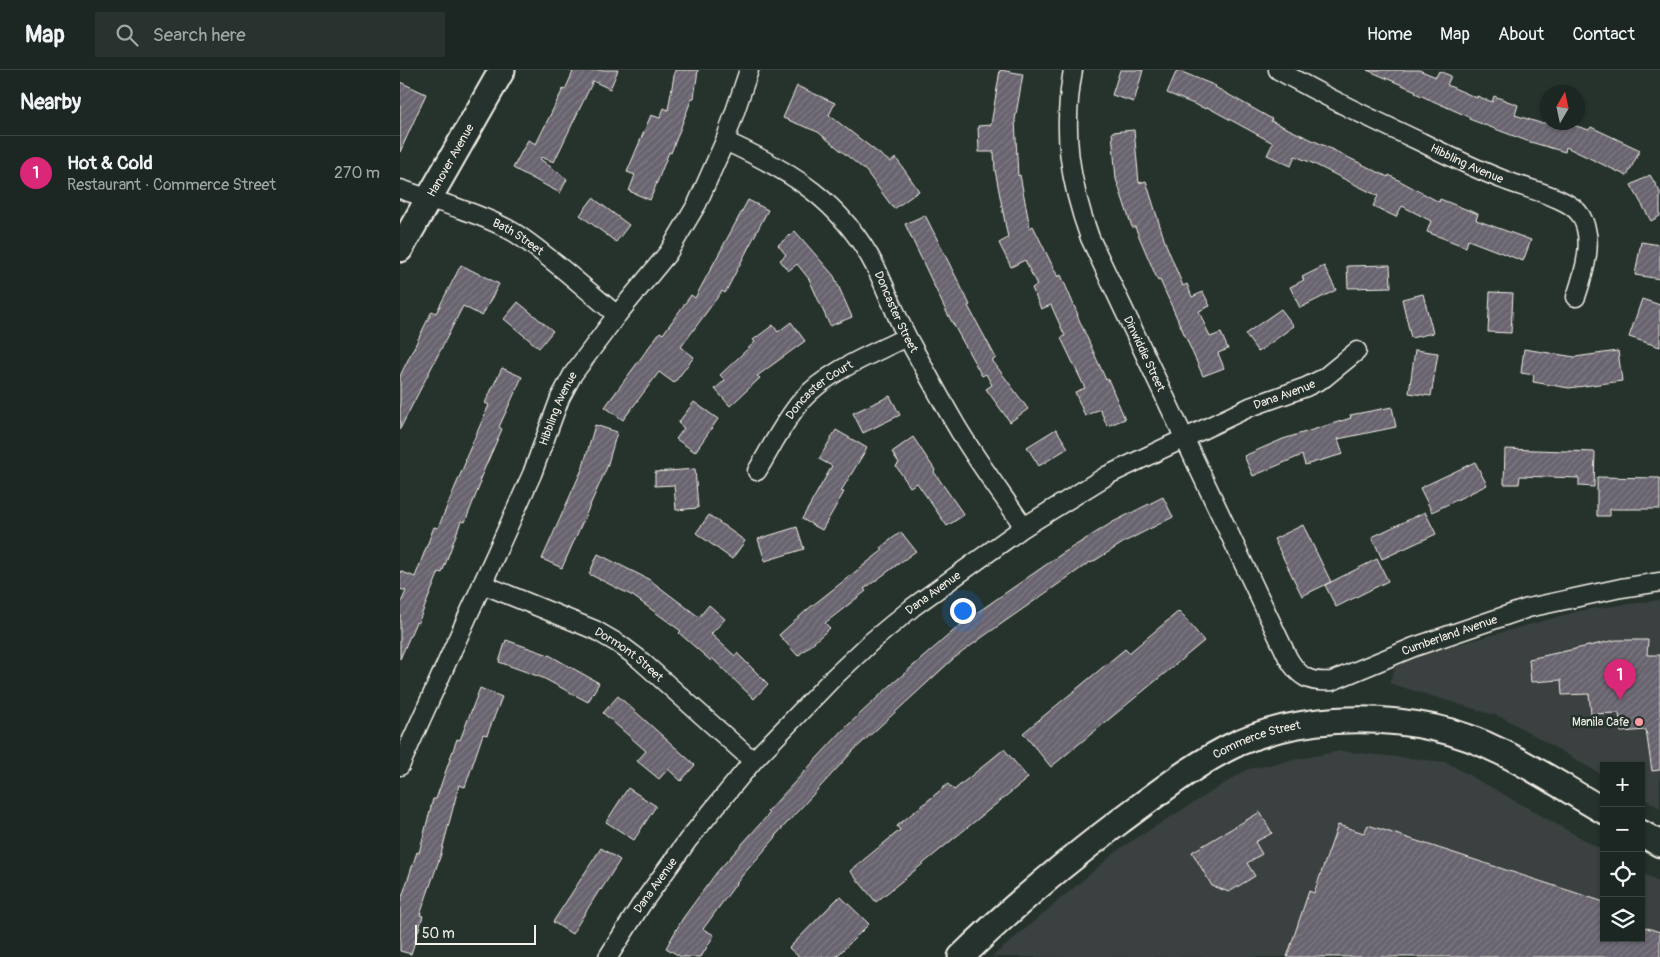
<!DOCTYPE html>
<html lang="en">
<head>
<meta charset="utf-8">
<style>
	:root { --surface:#1c2622; --page:#29322f; --text:#f1f3f6; --muted:#a0a5a5; --line:#3a4340; --accent:#db2777 }
	body { margin:0; font-family:Pangolin,sans-serif; background:var(--page); color:var(--text) }
	.controls { position:absolute; right:15px; bottom:15px; display:grid; overflow:hidden; border-radius:0px; box-shadow:0 1px 4px #0004 }
	.controls button { width:45px; height:45px; display:grid; place-items:center; padding:0; border:0; border-bottom:1px solid var(--line); background:var(--surface); color:var(--text); font:25px sans-serif }
	.compass { position:absolute; left:1140px; top:15px; width:45px; height:45px; border-radius:50%; background:var(--surface); box-shadow:0 1px 4px #0004; rotate:9deg }
	.scale { position:absolute; left:15px; bottom:12px; width:121px; box-sizing:border-box; padding-left:5px; border:2px solid #f4f1e8; border-top:0; font-size:14px; line-height:18px; white-space:nowrap; color:#f4f1e8; -webkit-text-stroke:4px #26332d; paint-order:stroke }
	.you { position:absolute; left:562px; top:540px; width:18px; height:18px; margin:-12px; border:4px solid #fff; border-radius:50%; background:#1a73e8; box-shadow:0 0 0 8px #1a73e833 }
	.badge { display:grid; place-items:center; width:32px; height:32px; border-radius:50%; background:var(--accent); color:#fff; font-size:16px; font-weight:700 }
	.pin { position:absolute; translate:-50% -41px; filter:drop-shadow(0 1px 2px #0008) }
	.pin::after { content:''; position:absolute; top:26px; width:18px; height:15px; background:inherit; clip-path:polygon(0 0,100% 0,50% 100%) }
	.list { margin:0; padding:0; list-style:none }
	h2 { display:flex; justify-content:space-between; align-items:center; height:65px; margin:0; padding:0 20px; font-size:21px }
	h2 small { font-size:16px; font-weight:400; color:var(--muted) }
	.list li { display:grid; grid-template-columns:32px 1fr auto; gap:15px; align-items:center; box-sizing:border-box; height:75px; padding:0 20px; border-top:1px solid var(--line) }
	.list b { display:block; font-size:19px; white-space:nowrap }
	.list p { margin:0; font-size:16px; white-space:nowrap; color:var(--muted) }
	.list em { font-size:16px; font-style:normal; color:var(--muted) }
	.icon { flex:none; width:28px; height:28px; fill:none; stroke:currentColor; stroke-width:2; stroke-linecap:round; stroke-linejoin:round }
	.map { position:relative; flex:none; width:1260px; height:887px; overflow:hidden }
	header { display:flex; align-items:center; gap:30px; box-sizing:border-box; height:70px; padding:0 25px; background:var(--surface); border-bottom:1px solid var(--line) }
	header strong { font-size:24px }
	nav { display:flex; gap:28px; margin-inline-start:auto; font-size:18px }
	.search { width:350px; height:45px; background:var(--page); display:flex; align-items:center; gap:12px; box-sizing:border-box; padding:0 18px; border-radius:0px; color:var(--muted); font-size:19px }
	main { display:flex }
	aside { flex:1; background:var(--surface) }
	.map>svg:first-child { display:block }
</style>
</head>
<body>
<header>
<strong>Map</strong>
<div class="search"><svg class="icon" aria-label="search" viewBox="0 0 24 24"><circle cx="10" cy="10" r="6"/><path d="M15 15l6 6"/></svg>Search here</div>
<nav><a>Home</a><a>Map</a><a>About</a><a>Contact</a></nav>
</header>
<main>
<aside>
<h2>Nearby<small></small></h2>
<ul class="list">
<li><span class="badge">1</span><div><b>Hot &amp; Cold</b><p>Restaurant · Commerce Street</p></div><em>270 m</em></li>
</ul>
</aside>
<div class="map">
<svg width="1260" height="887" viewBox="0 0 1260 887">
	<defs>
		<pattern id="building-hatch" width="6" height="6" patternUnits="userSpaceOnUse" patternTransform="scale(1.25)"><rect width="6" height="6" fill="#68636e"/><path d="M-1 1l2-2M0 6l6-6M5 7l2-2" fill="none" stroke="#7e7a83"/></pattern>
	</defs>
	<rect width="100%" height="100%" fill="#26332d"/>
	<filter id="ink" filterUnits="userSpaceOnUse"><feTurbulence type="fractalNoise" baseFrequency=".02" numOctaves="2"/><feDisplacementMap in="SourceGraphic" scale="10" xChannelSelector="R" yChannelSelector="G"/><feConvolveMatrix kernelMatrix="1 2 1 2 8 2 1 2 1" color-interpolation-filters="sRGB"/></filter>
	<g filter="url(#ink)">
		<!-- built -->
		<path fill="#3a4140" d="M1260 530V738L1241 727V696H1204V706L1104 648 989 613 996 596 1026 583 1183 540Z
			M940 681 1046 692 1204 781V868H1241V802L1260 813V887H592L722 777 848 699Z"/>
		<!-- building -->
		<path fill="url(#building-hatch)" stroke="#f4f1e8" d="M168 0H218L210 19 193 11 154 92 141 87 140 89 167 109 160 123 113 98 128 70 136 74 163 19 165 20 173 2Z
			M275 0H298L294 28H292L271 83 269 82 250 130 229 121 235 105 227 102 251 45 260 48 264 38 268 40Z
			M600 0 623 4 615 50 618 106 620 105 630 158 633 156 658 207 661 205 678 245H677L706 310 708 309 725 349 707 356 700 339 685 346 675 322 685 318 661 268 665 266 651 235 641 239 632 218 637 215 625 190 611 197 599 173 608 168 595 100 594 82H579L578 56 591 55Z
			M720 0H743L734 32 712 25Z
			M777 0 816 16 815 17 872 49 871 51 923 75 988 107 989 105 1039 132 1040 129 1078 144 1076 150 1131 170 1123 191 1068 170 1066 177 1027 162 1031 151 1002 136 996 147 973 136 978 126 912 93 895 86 891 96 867 85 873 73 807 37 806 39 767 23Z
			M967 0H1019L1036 7 1039 1 1051 6 1047 15 1077 28V26L1092 32 1094 26 1118 35 1115 45 1140 53 1163 52 1189 60 1191 57 1240 80 1227 106 1166 77 1165 82 1127 71 1069 49V47L1015 23 1016 21Z
			M0 12 26 24 0 82Z
			M397 16 435 33 429 45 490 92 496 88 519 121 494 139 466 101 418 62 383 48Z
			M734 60 739 113 746 111 765 172 783 216 787 214 792 227 803 222 810 236 799 241 810 267 821 263 828 279 818 283 824 298 803 306 760 210 758 211 735 157H732L716 109 712 62Z
			M1250 105 1260 122V146L1251 151 1231 115Z
			M193 128 229 155 216 172 180 145Z
			M348 130 368 140 325 223 322 221 281 277 294 287 274 313 259 302 223 350 205 337 260 262 263 264 291 225 295 228Z
			M525 145 570 235 568 236 596 288 592 290 628 339 610 352 586 319 592 315 586 304 582 306 547 243 505 154Z
			M395 161 434 206 452 247 430 256 409 209 397 194 388 201 380 190 386 185 378 175Z
			M1241 172 1260 175V209L1235 205Z
			M61 195 99 214 82 246 63 236 0 359V306L32 241 36 243Z
			M990 195 991 217 948 218 947 196Z
			M924 196 936 220 900 238 890 217 904 210 902 207Z
			M1090 222 1113 223 1111 263 1088 262Z
			M1023 224 1033 263 1011 268 1002 229Z
			M1242 229 1260 235V277L1229 267Z
			M118 232 153 261 139 278 104 249Z
			M881 239 894 256 858 282 845 264Z
			M391 252 405 271 357 306 360 308 330 336 315 319 325 310 320 305 355 272 353 270 373 255 378 262Z
			M1124 279 1175 287 1218 281 1222 311 1169 318 1133 312 1134 305 1121 303Z
			M1015 280 1038 283 1031 326 1009 323Z
			M102 298 122 307 99 357 102 359 79 411 81 412 65 452 61 451 42 503 39 502 18 553 16 552 0 589V535L6 521 0 519V501L15 507 34 457 38 458 66 391 65 390 89 335 85 333Z
			M490 326 500 345 463 363 453 343Z
			M294 332 318 349 295 382 276 369 284 358 278 353Z
			M992 337 996 357 938 369 943 384 905 395 902 385 853 406 844 386 883 369 951 348 950 345Z
			M195 355 217 362 207 397 162 498 142 489 183 397Z
			M656 359 668 378 639 396 627 377Z
			M436 360 467 378 441 421 444 422 422 460 402 449 432 396 419 389Z
			M513 367 535 400 534 402 564 445 547 456 517 413 510 417 496 396 499 393 492 382Z
			M1105 379 1195 382 1194 417 1179 416V408L1120 406 1119 414H1104Z
			M1075 392 1087 415 1032 442 1020 418Z
			M295 399 298 438 276 440 274 415 255 416V402Z
			M1197 407 1260 408V439H1210V446H1197Z
			M763 427 773 447 726 471 691 493 690 492 584 566 553 589 453 681 375 766 376 767 341 807 303 859 314 865 301 887H281L266 878 283 848 317 802 369 744 367 742 445 658 491 615 565 551 663 483 713 452Z
			M1025 442 1036 464 982 489 972 467Z
			M309 445 345 471 332 489 296 463Z
			M903 455 931 512 902 526 874 469Z
			M397 457 404 479 365 491 358 469Z
			M501 462 516 481 464 519 466 521 425 553 430 558 398 586 379 565 408 539 483 480 481 477Z
			M198 484 250 510 299 547 309 535 325 549 311 564 335 586 337 583 368 614 354 629 312 588 311 591 279 563 281 561 233 526 189 504Z
			M977 489 988 511 936 537 925 515Z
			M779 541 804 571 651 697 623 663 725 579 729 583Z
			M106 570 149 585 199 613 188 632 143 608 99 592Z
			M1216 570H1248L1247 585H1260V700L1252 701 1246 660 1221 662 1219 643 1191 644 1189 624 1162 625 1161 610 1131 612 1129 589Z
			M80 618 102 627 87 665 83 664 65 717 59 715 41 784 20 845 23 846 11 884 0 881V833L17 782 19 783 33 729H36L57 669 60 670Z
			M218 626 295 695 281 711 268 699 259 709 237 691 246 681 203 643Z
			M604 679 628 708 476 832 450 801 500 760 497 756 548 714 554 720Z
			M228 718 256 736 234 770 206 752Z
			M860 742 872 763 855 772 862 784 847 793 855 806 829 822 812 816 792 782Z
			M938 755 964 763 968 755 1204 832V868H1241V856L1260 862V887H887L909 821 914 823Z
			M201 778 220 790 201 820 200 819 172 864 153 852Z
			M440 826 469 854 436 887H399L389 878Z"/>
		<g fill="none" stroke-linecap="round" stroke-linejoin="round">
			<!-- street casing -->
			<g stroke="#f4f1e8" stroke-width="21">
				<g id="street">
					<path id="s1" d="M673 0C662 60 669 111 690 168L888 588C899 607 909 613 932 611L1014 577 1128 538 1221 518 1260 512"/>
					<path id="s2" d="M878 0C925 27 972 49 1021 72 1049 86 1077 100 1107 111 1127 119 1171 128 1181 146 1195 170 1184 203 1176 227"/>
					<path id="s3" d="M325 71C391 101 443 132 477 200 489 225 498 252 512 276 528 305 543 334 560 362 580 395 603 426 624 457"/>
					<path id="s4" d="M0 119C37 132 81 143 115 163 149 185 185 219 217 245"/>
					<path id="s5" d="M357 401C371 378 384 351 402 330 429 300 471 285 506 267"/>
					<path id="s6" d="M82 514 195 560 219 574 239 589 353 691"/>
					<path id="s7" d="M0 696 132 404 160 328 173 304 217 245 268 183 297 134 325 71 349 0"/>
					<path id="s8" d="M208 887 241 835 288 770 353 691 432 609 471 572 513 537 624 457 708 405 850 337 906 317 924 308 957 281"/>
				</g>
			</g>
			<!-- secondary casing -->
			<g stroke="#f4f1e8" stroke-width="29">
				<g id="secondary">
					<path id="s9" d="M0 179 102 0"/>
					<path d="M1241 763 1260 774"/>
					<path id="s10" d="M561 887C611 838 663 794 719 752 757 724 795 693 838 673 898 647 972 644 1035 658 1096 671 1150 710 1204 741"/>
				</g>
			</g>
			<!-- street -->
			<use href="#street" stroke="#26332d" stroke-width="18"/>
			<!-- secondary -->
			<use href="#secondary" stroke="#26332d" stroke-width="25"/>
		</g>
	</g>
	<!-- markers -->
	<circle fill="#ff9aa2" stroke="#26332d" stroke-width="2" cx="1239" cy="652" r="5"/>
	<g text-anchor="middle" stroke-width="5" stroke-linejoin="round" paint-order="stroke">
		<!-- street labels -->
		<g font-size="12" fill="#f4f1e8" stroke="#26332d">
			<text dy="4" stroke="none"><textPath href="#s9" startOffset="102">Hanover Avenue</textPath></text>
			<text dy="4" stroke="none"><textPath href="#s2" startOffset="211">Hibbling Avenue</textPath></text>
			<text dy="4" stroke="none"><textPath href="#s4" startOffset="128">Bath Street</textPath></text>
			<text dy="4" stroke="none"><textPath href="#s3" startOffset="250">Doncaster Street</textPath></text>
			<text dy="4" stroke="none"><textPath href="#s1" startOffset="299">Dinwiddie Street</textPath></text>
			<text dy="4" stroke="none"><textPath href="#s5" startOffset="104">Doncaster Court</textPath></text>
			<text dy="4" stroke="none"><textPath href="#s8" startOffset="896">Dana Avenue</textPath></text>
			<text dy="4" stroke="none"><textPath href="#s7" startOffset="391">Hibbling Avenue</textPath></text>
			<text dy="4" stroke="none"><textPath href="#s8" startOffset="491">Dana Avenue</textPath></text>
			<text dy="4" stroke="none"><textPath href="#s1" startOffset="815">Cumberland Avenue</textPath></text>
			<text dy="4" stroke="none"><textPath href="#s6" startOffset="164">Dormont Street</textPath></text>
			<text dy="4" stroke="none"><textPath href="#s10" startOffset="370">Commerce Street</textPath></text>
			<text dy="4" stroke="none"><textPath href="#s8" startOffset="86">Dana Avenue</textPath></text>
		</g>
		<!-- poi labels -->
		<g font-size="12" fill="#f4f1e8" stroke="#26332d" text-anchor="end">
			<text x="1229" y="656">Manila Cafe</text>
		</g>
	</g>
</svg>
<div class="controls">
<button>+</button>
<button>−</button>
<button><svg class="icon" aria-label="locate" viewBox="0 0 24 24"><circle cx="12" cy="12" r="6"/><path d="M12 2v4M12 18v4M2 12h4M18 12h4"/></svg></button>
<button><svg class="icon" aria-label="layers" viewBox="0 0 24 24"><path d="M12 4l9 5-9 5-9-5zM3 14l9 5 9-5"/></svg></button>
</div>
<svg class="compass" viewBox="-18 -18 36 36"><path d="M0-13l5 13h-10z" fill="#e53935"/><path d="M0 13l5-13h-10z" fill="#a0a5a5"/></svg>
<div class="scale">50 m</div>
<div class="you"></div>
<div class="pin badge" style="left:1220px;top:630px">1</div>
</div>
</main>
</body>
</html>
